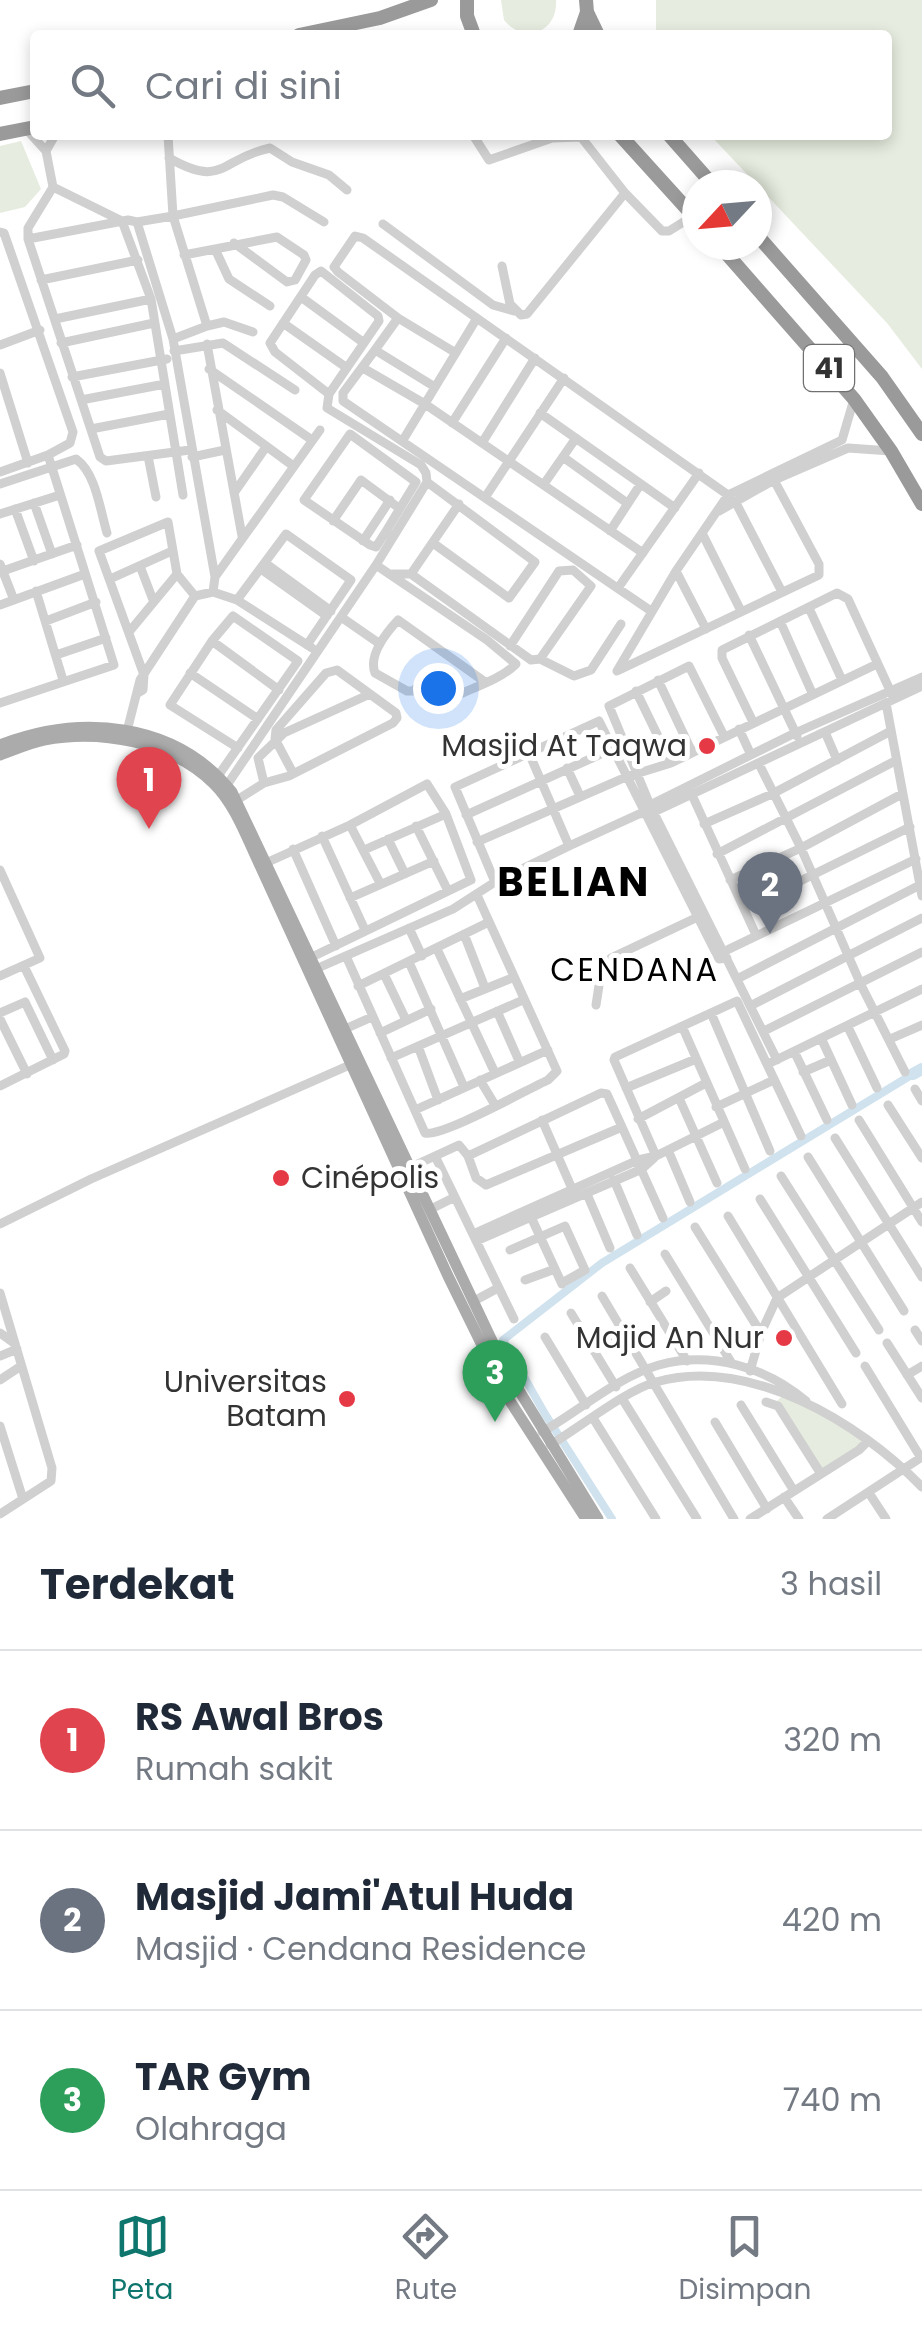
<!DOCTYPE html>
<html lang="id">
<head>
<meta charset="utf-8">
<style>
	:root { --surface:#fff; --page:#f2f2f3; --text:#1f2937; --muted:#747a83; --line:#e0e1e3; --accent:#0f766e }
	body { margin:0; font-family:Poppins,sans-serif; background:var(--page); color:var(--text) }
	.compass { position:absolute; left:682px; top:170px; width:90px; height:90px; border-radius:50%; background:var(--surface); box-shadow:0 5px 15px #0003; rotate:244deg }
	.you { position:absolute; left:438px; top:688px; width:35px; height:35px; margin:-25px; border:8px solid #fff; border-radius:50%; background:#1a73e8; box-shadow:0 0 0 15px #1a73e833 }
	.badge { display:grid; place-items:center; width:65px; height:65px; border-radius:50%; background:var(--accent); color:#fff; font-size:32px; font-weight:700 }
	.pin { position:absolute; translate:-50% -82px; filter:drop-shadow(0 2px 5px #0008) }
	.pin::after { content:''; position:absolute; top:52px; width:35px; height:30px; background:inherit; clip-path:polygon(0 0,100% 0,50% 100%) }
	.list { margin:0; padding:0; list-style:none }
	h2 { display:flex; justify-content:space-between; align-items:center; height:130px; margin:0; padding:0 40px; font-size:42px }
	h2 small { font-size:32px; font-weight:400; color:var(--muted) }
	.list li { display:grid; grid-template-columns:65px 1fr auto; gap:30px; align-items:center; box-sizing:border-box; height:180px; padding:0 40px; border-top:2px solid var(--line) }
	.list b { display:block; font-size:38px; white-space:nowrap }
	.list p { margin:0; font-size:32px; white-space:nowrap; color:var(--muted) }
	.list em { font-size:32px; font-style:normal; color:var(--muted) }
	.icon { flex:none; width:55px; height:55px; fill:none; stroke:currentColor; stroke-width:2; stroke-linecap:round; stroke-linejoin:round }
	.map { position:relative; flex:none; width:922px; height:1519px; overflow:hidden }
	.search { position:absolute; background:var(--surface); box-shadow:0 5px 15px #0003; left:30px; right:30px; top:30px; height:110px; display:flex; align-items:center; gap:25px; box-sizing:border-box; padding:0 35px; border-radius:10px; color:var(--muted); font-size:38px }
	.sheet { height:670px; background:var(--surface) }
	nav { display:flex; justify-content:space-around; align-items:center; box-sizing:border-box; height:140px; border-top:2px solid var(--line); background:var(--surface); font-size:28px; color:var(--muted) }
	nav a { display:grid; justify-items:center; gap:5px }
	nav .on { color:var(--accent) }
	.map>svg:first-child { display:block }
</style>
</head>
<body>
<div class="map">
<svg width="922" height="1519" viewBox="0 0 922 1519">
	<rect width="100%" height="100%" fill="#fff"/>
	<!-- green -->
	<path fill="#e6ecdf" d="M501 0H556C558 32 525 45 504 20Z
		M656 0H922V369L887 323 710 135H887V35H656Z
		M21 141 41 189 25 207 0 213V146Z
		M783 1395 808 1403 865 1442 821 1472 777 1401Z"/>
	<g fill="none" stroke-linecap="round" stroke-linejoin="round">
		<!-- canal -->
		<path stroke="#cfe2ee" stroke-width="8" d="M612 1519 545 1414 503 1340 602 1263 913 1074"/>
		<!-- river -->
		<path stroke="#cfe2ee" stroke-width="12" d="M913 1074 922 1069"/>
		<!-- minor -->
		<path stroke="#d0d0d0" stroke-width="9" d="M26 129 46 151 53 187 28 228V239L100 457 106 461 190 450
			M168 135 173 216 273 195 283 197 324 222
			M473 135 489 160 552 138 581 137 625 193 662 231H669L693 216
			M46 151 55 135
			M169 158C224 189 219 159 270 148L292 162 329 175 347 190
			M53 187 122 221 151 299 183 495
			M383 224 493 305 514 311
			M0 232 4 233 73 432 70 443 48 455 0 472
			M28 239 128 220 137 222
			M215 249 229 279 270 306
			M184 255 277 237 304 255 306 260 295 280 287 282 234 243
			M502 266 510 304 521 315 527 314 625 193
			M41 280 138 260
			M301 297 364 343
			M398 318 375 350 435 387
			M55 319 151 299
			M283 323 347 368
			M207 326 224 322 253 332
			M61 343 154 323
			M207 344 242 536
			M0 345 40 330
			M375 350 343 393V401L651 611
			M174 351 223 343 295 390
			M456 353 398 318 338 272 334 267 355 236 363 238 728 495 735 501 782 592
			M363 368 425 404 643 553
			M209 369 312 440
			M0 373 28 463
			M72 377 167 359
			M81 400 165 384
			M217 410 292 465
			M540 413 675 508
			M452 423 506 338
			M91 429 169 414
			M403 440 477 318
			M482 443 535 358
			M148 456 156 497
			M192 457 225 450
			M563 457 627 503
			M427 482 535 562 509 598 433 543
			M0 484 76 459C96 473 100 510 107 533
			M544 484 576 438
			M234 493 266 447
			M486 496 564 378
			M34 503 52 554
			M15 509 34 561
			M719 511 774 480 848 448 891 451
			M0 514 60 495
			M333 521 361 480 399 508
			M610 531 640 485
			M385 533 376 547 370 545 304 500 350 434 416 482 385 533 392 536
			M702 533 741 611
			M363 541 390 500
			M265 563 331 611
			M0 564 14 600
			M376 565 487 640 516 664C501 679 475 687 456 696L451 697 426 680 413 691H407L375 673C368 655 386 633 398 620L485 682
			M140 566 153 600
			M261 569 327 616
			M676 571 706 629
			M0 572 77 545
			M393 574H411L531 660 540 659 574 676 591 670 621 624
			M411 574 459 504
			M215 577 320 430
			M110 579 172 551
			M618 588 699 473
			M36 591 63 680
			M213 592 237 600 312 648
			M237 600 286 534 351 580 307 645
			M0 605 85 574
			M809 608 842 680
			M341 617 380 644
			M46 621 96 602
			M780 621 813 695
			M129 632 177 574
			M749 635 797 736
			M212 641 279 690
			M510 646 559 571 573 570 591 586 540 659
			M56 655 106 638
			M617 671 676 571 728 495 842 440 854 399
			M617 671 819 575V564L774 480
			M190 673 258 719
			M658 680 692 752
			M636 691 671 763
			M138 693 143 690 144 675 99 551 168 522 177 574 195 596
			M0 703 114 665 48 455
			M886 703 922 896
			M753 722 722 658V650L837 593 848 599 894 699
			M739 729 751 755
			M127 731 140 680 195 596 213 592 215 577 173 339 137 222 173 216 207 326 173 339
			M825 732 837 760
			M724 736 689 666 609 706 650 805 777 1060
			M529 753 569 846
			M759 764 801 848 861 985 905 1072
			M567 768 580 796
			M218 776 298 661 233 616 212 641 170 705 238 748
			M264 783 258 758 284 733 370 694
			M227 785 376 565 427 482 426 473 421 465 327 408 329 394 379 321 378 316 321 271 315 275 270 343 275 352 329 394
			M692 795 756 935
			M237 800 264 783 289 776 393 723 397 718 396 713 337 670 326 673 276 730 275 739 293 773
			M648 806 795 733 922 677
			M466 815 612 749
			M704 824 772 794 889 732
			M350 825 380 883
			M416 826 448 891
			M322 836 365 930
			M388 839 405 874
			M477 842 626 777 671 763 877 664
			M293 849 336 946
			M364 850 446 814
			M717 854 895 761
			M268 862 350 825 427 784 446 814 471 880 312 957
			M0 870 40 958 0 976
			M730 880 801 848 902 794
			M495 882 455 787 599 721 719 959 727 958
			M350 898 434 861
			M745 908 910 827
			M409 928 422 956
			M464 934 485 988
			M437 949 495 1073
			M723 952 916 859
			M346 956 425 1133C442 1137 526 1090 548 1080L557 1071 477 895
			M409 962 464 1087
			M318 968 453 909 495 882 569 846 639 814 654 812 922 686
			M384 974 406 1020
			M737 979 920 885
			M358 986 489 922
			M460 999 512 978
			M596 1005 600 979 611 958 702 915
			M750 1006 922 918
			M497 1011 519 1061
			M0 1013 25 1002 53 1060
			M711 1013 770 1151
			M0 1019 27 1074
			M682 1026 745 1169
			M848 1027 877 1088
			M345 1029 372 1017
			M764 1031 922 952
			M380 1033 431 1009
			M890 1039 922 1025
			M822 1040 852 1105
			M418 1046 438 1100
			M795 1053 827 1120
			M391 1058 523 1000
			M772 1062 922 989
			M803 1072 831 1060
			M480 1080 495 1105
			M0 1086 64 1054 65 1051 24 966
			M626 1088 696 1059
			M915 1089 922 1101
			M679 1098 717 1183
			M888 1105 922 1158
			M716 1107 774 1080
			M415 1110 548 1050
			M638 1119 706 1083
			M542 1120 573 1191
			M859 1120 922 1222
			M622 1127 663 1218
			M835 1138 922 1277
			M668 1150 690 1202
			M435 1156 514 1319
			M656 1156 614 1060 615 1057 737 1001 801 1136
			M808 1157 904 1311
			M409 1168 459 1145 468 1156 601 1093 607 1094 622 1127 486 1185 476 1178 468 1156
			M781 1176 879 1330
			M614 1180 637 1235
			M587 1194 610 1248
			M760 1199 856 1353
			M429 1210 455 1197
			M728 1216 842 1404
			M531 1217 562 1284
			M0 1224 91 1179 352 1064
			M695 1227 761 1333
			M473 1234 638 1160 656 1156 724 1122
			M476 1241 642 1169 654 1158
			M510 1250 565 1226 585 1270 562 1283
			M665 1254 731 1362
			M630 1268 687 1361
			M525 1280 555 1269
			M0 1293 52 1468 51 1481 0 1514
			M602 1296 734 1519
			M474 1301 498 1288
			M650 1302 666 1291
			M571 1313 616 1387
			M915 1330 922 1341
			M0 1333 14 1343
			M545 1337 586 1405
			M887 1343 922 1398
			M592 1348 620 1330
			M0 1356 17 1349
			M865 1366 921 1458
			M750 1371 761 1333 777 1298 922 1202
			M907 1375 922 1366
			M0 1380 21 1366
			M623 1400 697 1519
			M766 1402 778 1406 821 1474
			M741 1405 794 1491
			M593 1418 656 1519
			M715 1422 767 1509
			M0 1426 23 1499
			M542 1432C579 1411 617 1377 659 1365 711 1351 766 1367 806 1401
			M550 1445C579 1428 626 1390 656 1382 749 1356 859 1422 922 1487
			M869 1493 886 1519
			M784 1497 799 1519
			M750 1519 859 1450 867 1442
			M827 1519 922 1457"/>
		<!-- major -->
		<path stroke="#ababab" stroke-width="11" d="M0 745C80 714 175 721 232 792L504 1366 598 1519
			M0 755C14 750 29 743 44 740 101 729 171 742 213 783 233 802 245 833 256 857L448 1276 508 1398 586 1519"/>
		<!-- highway -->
		<path stroke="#9a9a9a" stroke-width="14" d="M467 0V16L474 35
			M587 12 598 35
			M299 35 380 18 431 0
			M579 35 587 12 586 0
			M0 98 35 91
			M0 134 35 127
			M620 135 697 220
			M669 135 713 185
			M757 235 882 377 922 434
			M719 245 854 399 891 451 922 504"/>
	</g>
	<!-- markers -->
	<g fill="#e63946" stroke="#fff" stroke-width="4">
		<circle cx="707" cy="746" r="10"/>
		<circle cx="281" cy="1178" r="10"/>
		<circle cx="784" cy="1338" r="10"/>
		<circle cx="347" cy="1399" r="10"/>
	</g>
	<g text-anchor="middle" stroke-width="10" stroke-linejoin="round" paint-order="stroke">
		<!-- shield labels -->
		<rect fill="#fff" stroke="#707070" stroke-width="2.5" x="804" y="345" width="50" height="46" rx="8"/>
		<g font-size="28" font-weight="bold" fill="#333">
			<text x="829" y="378">41</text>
		</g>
		<!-- poi labels -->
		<g font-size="30" fill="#333" stroke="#fff" text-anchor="end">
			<text x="687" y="756">Masjid At Taqwa</text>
			<text x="301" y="1188" text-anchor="start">Cinépolis</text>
			<text x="764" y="1348">Majid An Nur</text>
			<text x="327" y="1392">Universitas<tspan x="327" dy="34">Batam</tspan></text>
		</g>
		<!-- neighbourhood labels -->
		<g font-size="32" letter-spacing="2.5" fill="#000" stroke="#fff">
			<text x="635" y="981">CENDANA</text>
		</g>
		<!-- district labels -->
		<g font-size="40" font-weight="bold" letter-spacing="2.5" fill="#000" stroke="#fff">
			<text x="574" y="896">BELIAN</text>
		</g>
	</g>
</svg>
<svg class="compass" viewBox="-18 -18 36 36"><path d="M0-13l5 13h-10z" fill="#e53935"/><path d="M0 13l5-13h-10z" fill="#747a83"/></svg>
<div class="you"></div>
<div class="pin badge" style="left:149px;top:829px;background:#e0444e">1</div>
<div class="pin badge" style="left:770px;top:934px;background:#6b7280">2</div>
<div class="pin badge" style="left:495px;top:1422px;background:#2e9e5b">3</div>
<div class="search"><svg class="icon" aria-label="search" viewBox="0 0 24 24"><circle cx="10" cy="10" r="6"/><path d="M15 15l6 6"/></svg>Cari di sini</div>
</div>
<section class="sheet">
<h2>Terdekat<small>3 hasil</small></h2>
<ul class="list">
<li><span class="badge" style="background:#e0444e">1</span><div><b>RS Awal Bros</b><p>Rumah sakit</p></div><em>320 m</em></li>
<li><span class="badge" style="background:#6b7280">2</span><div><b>Masjid Jami'Atul Huda</b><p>Masjid · Cendana Residence</p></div><em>420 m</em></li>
<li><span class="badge" style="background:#2e9e5b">3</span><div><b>TAR Gym</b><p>Olahraga</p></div><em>740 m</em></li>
</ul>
</section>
<nav>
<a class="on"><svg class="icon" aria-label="map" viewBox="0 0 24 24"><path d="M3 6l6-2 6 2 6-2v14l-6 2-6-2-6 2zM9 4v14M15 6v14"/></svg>Peta</a>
<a><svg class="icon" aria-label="directions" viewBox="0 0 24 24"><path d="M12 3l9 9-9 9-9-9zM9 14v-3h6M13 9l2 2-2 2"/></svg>Rute</a>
<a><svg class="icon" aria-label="saved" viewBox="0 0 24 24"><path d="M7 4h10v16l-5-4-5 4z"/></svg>Disimpan</a>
</nav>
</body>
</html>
